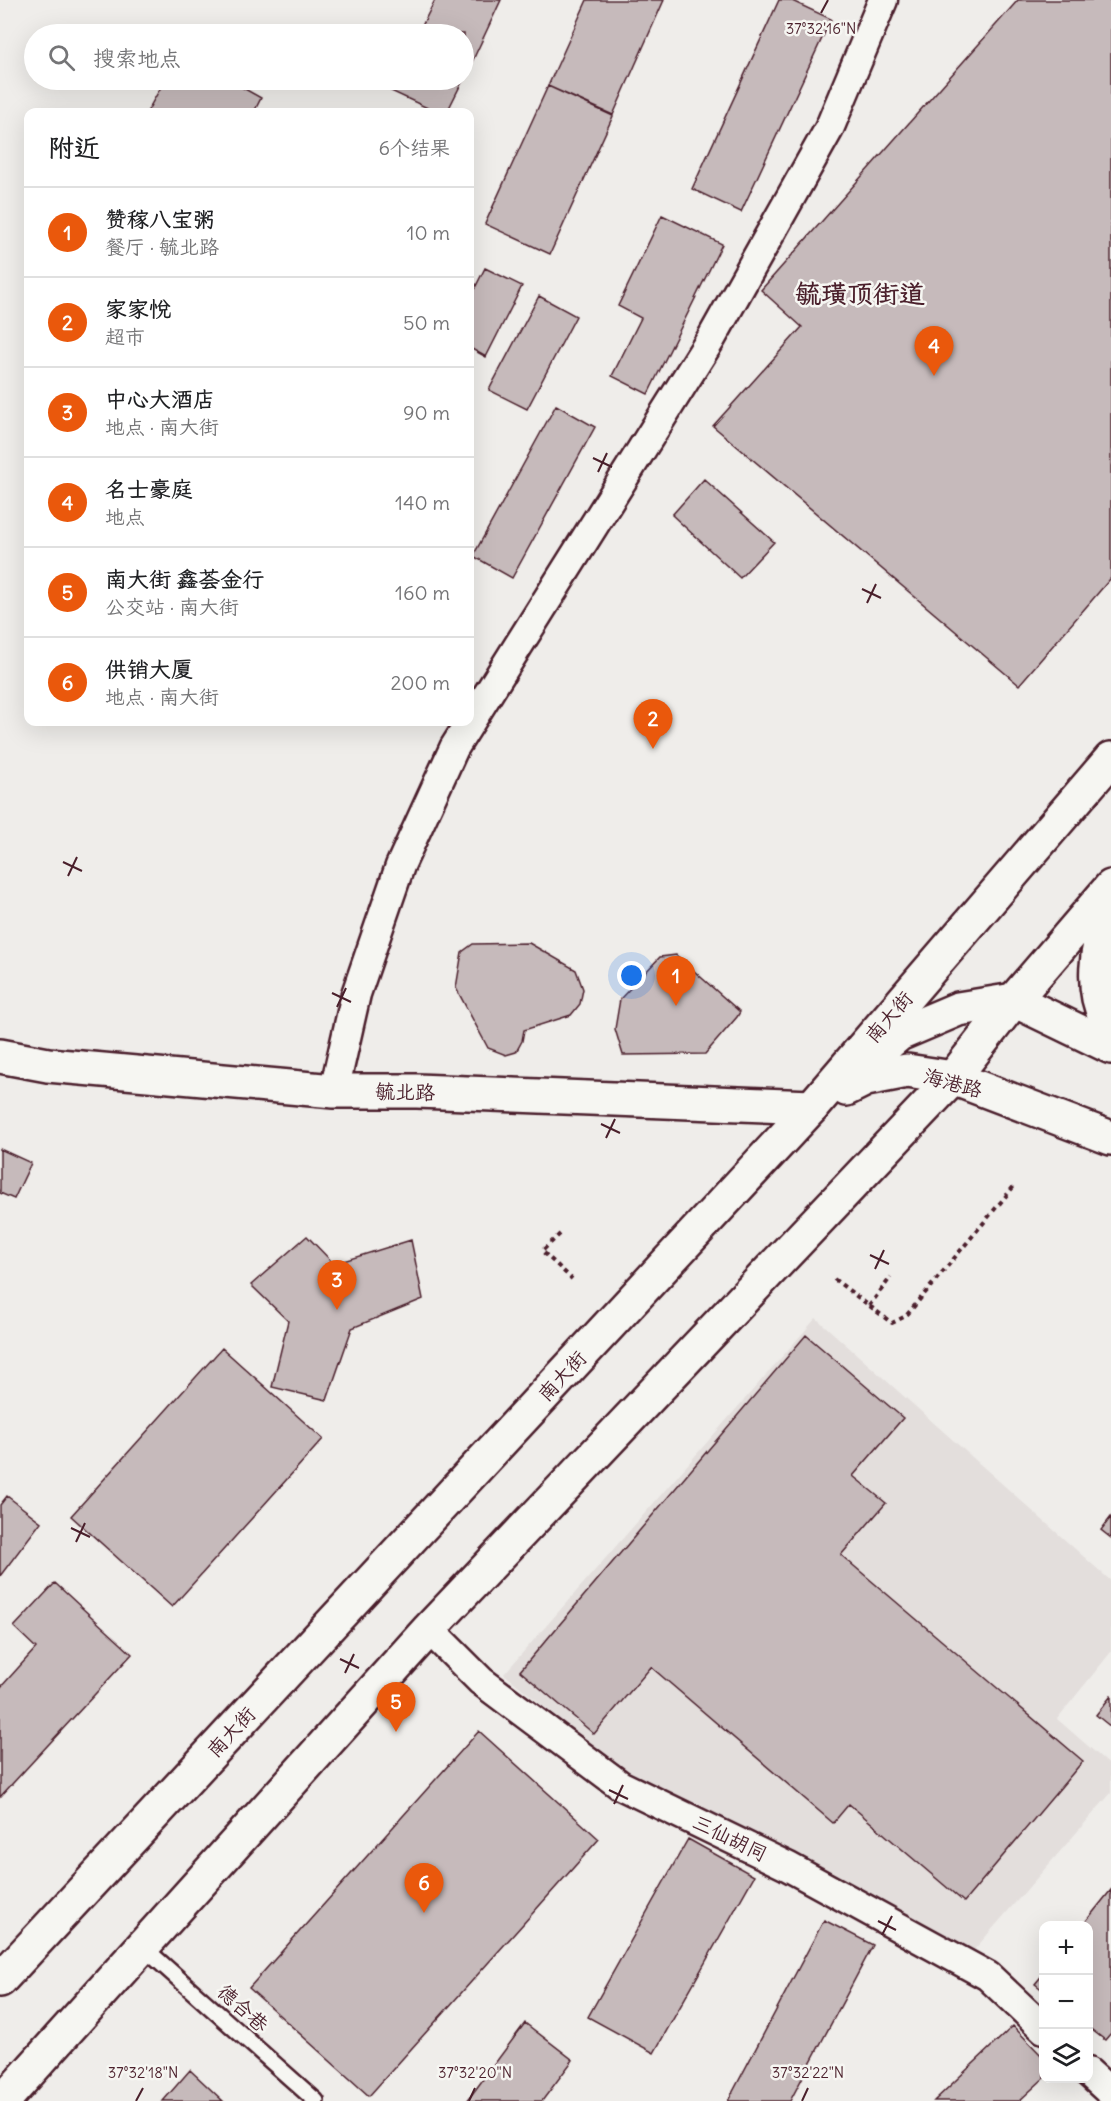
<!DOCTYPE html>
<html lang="zh">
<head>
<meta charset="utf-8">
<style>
	:root { --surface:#fff; --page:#f6f6f6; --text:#202124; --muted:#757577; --line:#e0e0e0; --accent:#ea580c }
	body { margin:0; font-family:Delius,"LXGW WenKai TC",sans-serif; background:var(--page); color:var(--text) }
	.controls { position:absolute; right:18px; bottom:18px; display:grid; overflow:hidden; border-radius:12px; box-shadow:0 6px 24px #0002 }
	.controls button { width:54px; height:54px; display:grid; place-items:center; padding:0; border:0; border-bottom:2px solid var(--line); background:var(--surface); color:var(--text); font:30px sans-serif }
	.you { position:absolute; left:632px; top:976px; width:21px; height:21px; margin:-15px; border:4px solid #fff; border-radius:50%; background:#1a73e8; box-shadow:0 0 0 9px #1a73e833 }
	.badge { display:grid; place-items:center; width:39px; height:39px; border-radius:50%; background:var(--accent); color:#fff; font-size:20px; font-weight:700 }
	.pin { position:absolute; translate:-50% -50px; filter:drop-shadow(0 2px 3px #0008) }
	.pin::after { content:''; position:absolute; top:32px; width:21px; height:18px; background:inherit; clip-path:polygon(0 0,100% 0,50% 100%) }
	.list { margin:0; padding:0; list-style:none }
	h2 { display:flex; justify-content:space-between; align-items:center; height:78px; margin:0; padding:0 24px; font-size:26px }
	h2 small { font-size:20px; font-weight:400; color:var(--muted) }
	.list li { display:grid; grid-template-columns:39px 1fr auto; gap:18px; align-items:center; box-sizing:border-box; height:90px; padding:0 24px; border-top:2px solid var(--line) }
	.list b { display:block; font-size:22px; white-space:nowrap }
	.list p { margin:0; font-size:20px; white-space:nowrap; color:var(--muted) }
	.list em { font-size:20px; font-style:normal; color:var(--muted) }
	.icon { flex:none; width:33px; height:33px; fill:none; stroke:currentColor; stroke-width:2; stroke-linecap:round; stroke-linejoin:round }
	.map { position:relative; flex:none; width:1111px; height:2101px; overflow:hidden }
	.search { position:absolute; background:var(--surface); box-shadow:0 6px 24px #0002; left:24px; top:24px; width:450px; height:66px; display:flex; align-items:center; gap:15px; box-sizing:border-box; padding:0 21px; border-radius:33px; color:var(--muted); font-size:22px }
	.panel { position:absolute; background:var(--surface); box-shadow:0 6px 24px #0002; left:24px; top:108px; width:450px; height:618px; border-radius:12px }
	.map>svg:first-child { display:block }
</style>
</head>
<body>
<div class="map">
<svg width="1111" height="2101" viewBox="0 0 1111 2101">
	<rect width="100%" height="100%" fill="#efedea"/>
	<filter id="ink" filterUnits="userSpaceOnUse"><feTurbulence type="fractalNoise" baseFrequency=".0167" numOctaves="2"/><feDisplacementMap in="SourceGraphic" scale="12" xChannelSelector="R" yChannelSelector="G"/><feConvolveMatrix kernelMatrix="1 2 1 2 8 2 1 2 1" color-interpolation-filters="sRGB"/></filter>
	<g filter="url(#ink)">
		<!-- built -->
		<path fill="#e3dedc" d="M816 1318 1111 1581V1652L1057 1719 1111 1766V1793L974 1950 892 1905 626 1773 504 1674Z"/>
		<!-- building -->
		<path fill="#c6babb" stroke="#4a1f2b" stroke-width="1.5" d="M435 0H501L464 79V34H418Z
			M587 0H664L613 115 548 86Z
			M779 0H790L831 19 741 212 692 189Z
			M1018 0H1111V578L1019 685 713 426 802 327 761 290Z
			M165 80H229L261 98 254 112H147Z
			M397 80H463L447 112H436L391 91Z
			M548 86 613 116 550 254 485 224Z
			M662 215 722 244 648 394 612 376 641 318 618 306Z
			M485 268 522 286 486 357 470 348V298Z
			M539 296 576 316 527 409 489 390Z
			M556 405 595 427 512 578 473 556Z
			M704 479 774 542 740 578 672 515Z
			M529 943 576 970 583 989 580 1004 571 1015 524 1030 522 1041 516 1052 506 1055 488 1048 456 988 462 952 473 944Z
			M676 955 740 1012 737 1017 705 1054 623 1055 615 1029 620 999 660 957Z
			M0 1149 31 1163 14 1199 0 1193Z
			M307 1236 334 1264 411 1240 423 1299 352 1328 327 1400 272 1387 288 1321 251 1285Z
			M806 1335 903 1418 853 1476 886 1503 841 1555 1083 1761 964 1902 849 1804 833 1823 651 1667 594 1734 520 1671Z
			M222 1348 323 1439 172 1607 71 1516Z
			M7 1496 41 1522 0 1576V1505Z
			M1111 1517V1538L1101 1530Z
			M55 1583 132 1654 0 1797V1688L36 1648 14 1627Z
			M1111 1696V1727L1096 1715Z
			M479 1731 599 1839 369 2096 249 1988Z
			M688 1839 754 1876 654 2053 588 2017Z
			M1111 1890V2033L1105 2040 1088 2027V1926H1082Z
			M824 1920 873 1945 790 2101H728Z
			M1044 1973V1991L1035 1984Z
			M525 2023 573 2060 542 2101H467Z
			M1013 2026 1044 2058V2078L1019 2101H934Z
			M190 2070 223 2101H163Z"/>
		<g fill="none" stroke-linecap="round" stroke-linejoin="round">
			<!-- service casing -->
			<g stroke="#4a1f2b" stroke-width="20">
				<path id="service" d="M143 1947 316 2101"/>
			</g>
			<!-- minor casing -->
			<g stroke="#4a1f2b" stroke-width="33">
				<path id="minor" d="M334 1091 356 994 400 866 454 748 711 339 829 129 883 0
					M429 1629 481 1681 620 1785 787 1866 988 1976 1044 2029
					M1088 2072 1111 2093"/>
			</g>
			<!-- tertiary casing -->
			<g stroke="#4a1f2b" stroke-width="38">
				<path id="tertiary" d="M0 1056 48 1065 334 1091H417L812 1107"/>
			</g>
			<!-- secondary casing -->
			<g stroke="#4a1f2b" stroke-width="38">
				<path id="secondary" d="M1111 910C1096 944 1088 994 1111 1026
					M855 1071 899 1034 958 1009 1014 1000 1111 1047
					M846 1089 866 1079 907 1071 953 1078 1111 1138"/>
			</g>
			<!-- primary casing -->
			<g stroke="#4a1f2b" stroke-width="38">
				<path id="primary" d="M0 1980 812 1107 1111 759
					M3 2101 429 1629 953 1078 1014 1000 1111 887"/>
			</g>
			<!-- path -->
			<path stroke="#4a1f2b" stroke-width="4" stroke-dasharray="4.5 4.5" stroke-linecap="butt" d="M560 1234 542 1251 572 1279
				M834 1279 892 1323 906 1316 1015 1185
				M869 1306 891 1277"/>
			<!-- service -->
			<use href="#service" stroke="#f6f6f2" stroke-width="15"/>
			<!-- minor -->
			<use href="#minor" stroke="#f6f6f2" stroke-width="28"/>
			<!-- tertiary -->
			<use href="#tertiary" stroke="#f6f6f2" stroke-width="33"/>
			<!-- secondary -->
			<use href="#secondary" stroke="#f6f6f2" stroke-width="33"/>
			<!-- primary -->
			<use href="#primary" stroke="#f6f6f2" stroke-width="33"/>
		</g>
	</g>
	<!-- ticks -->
	<path fill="none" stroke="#4a1f2b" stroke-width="2" d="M821 13 828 0M593 458 612 467M598 472 607 453M862 589 881 598M867 603 876 584M63 862 82 871M68 876 77 857M332 993 351 1002M337 1007 346 988M601 1124 620 1133M606 1138 615 1119M870 1255 889 1264M875 1269 884 1250M71 1528 90 1537M76 1542 85 1523M340 1659 359 1668M345 1673 354 1654M609 1790 628 1799M614 1804 623 1785M878 1921 896 1930M882 1935 892 1916M136 2101 143 2088M469 2101 475 2088M802 2101 808 2088"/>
	<g text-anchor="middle" stroke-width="5" stroke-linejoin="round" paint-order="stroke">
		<!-- street labels -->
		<g font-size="20" fill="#4a1f2b" stroke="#f6f6f2">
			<text transform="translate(889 1017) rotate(-49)" y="7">南大街</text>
			<text transform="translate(953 1083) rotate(15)" y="7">海港路</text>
			<text transform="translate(405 1092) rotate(1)" y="7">毓北路</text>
			<text transform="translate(562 1376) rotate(-47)" y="7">南大街</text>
			<text transform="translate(231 1732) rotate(-47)" y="7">南大街</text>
			<text transform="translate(730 1838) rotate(26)" y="7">三仙胡同</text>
			<text transform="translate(243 2008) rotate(42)" y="7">德合巷</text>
		</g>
		<!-- district labels -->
		<g font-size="26" font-weight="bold" fill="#4a1f2b" stroke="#f6f6f2">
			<text x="860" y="303">毓璜顶街道</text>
		</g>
	</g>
	<g font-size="15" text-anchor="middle" fill="#4a1f2b" stroke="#f6f6f2" stroke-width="5" stroke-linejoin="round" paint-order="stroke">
		<text x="821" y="34">37°32'16"N</text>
		<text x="143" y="2078">37°32'18"N</text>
		<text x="475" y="2078">37°32'20"N</text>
		<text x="808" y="2078">37°32'22"N</text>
	</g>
</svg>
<div class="controls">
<button>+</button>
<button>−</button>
<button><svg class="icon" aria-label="layers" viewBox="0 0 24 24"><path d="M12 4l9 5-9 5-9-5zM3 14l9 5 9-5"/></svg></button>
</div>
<div class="you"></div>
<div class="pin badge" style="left:676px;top:1006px">1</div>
<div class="pin badge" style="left:653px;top:749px">2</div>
<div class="pin badge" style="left:337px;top:1310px">3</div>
<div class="pin badge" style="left:934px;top:376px">4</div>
<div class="pin badge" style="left:396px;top:1732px">5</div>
<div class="pin badge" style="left:424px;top:1913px">6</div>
<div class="search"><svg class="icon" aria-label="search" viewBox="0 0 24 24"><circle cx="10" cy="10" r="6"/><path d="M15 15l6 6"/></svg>搜索地点</div>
<section class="panel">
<h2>附近<small>6个结果</small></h2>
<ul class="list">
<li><span class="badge">1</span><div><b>赞稼八宝粥</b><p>餐厅 · 毓北路</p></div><em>10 m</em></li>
<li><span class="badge">2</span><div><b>家家悦</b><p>超市</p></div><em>50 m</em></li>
<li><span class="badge">3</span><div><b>中心大酒店</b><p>地点 · 南大街</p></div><em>90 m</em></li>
<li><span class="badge">4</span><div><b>名士豪庭</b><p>地点</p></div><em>140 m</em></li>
<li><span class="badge">5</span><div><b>南大街 鑫荟金行</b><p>公交站 · 南大街</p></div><em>160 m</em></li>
<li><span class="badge">6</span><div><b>供销大厦</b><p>地点 · 南大街</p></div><em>200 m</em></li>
</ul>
</section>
</div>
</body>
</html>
